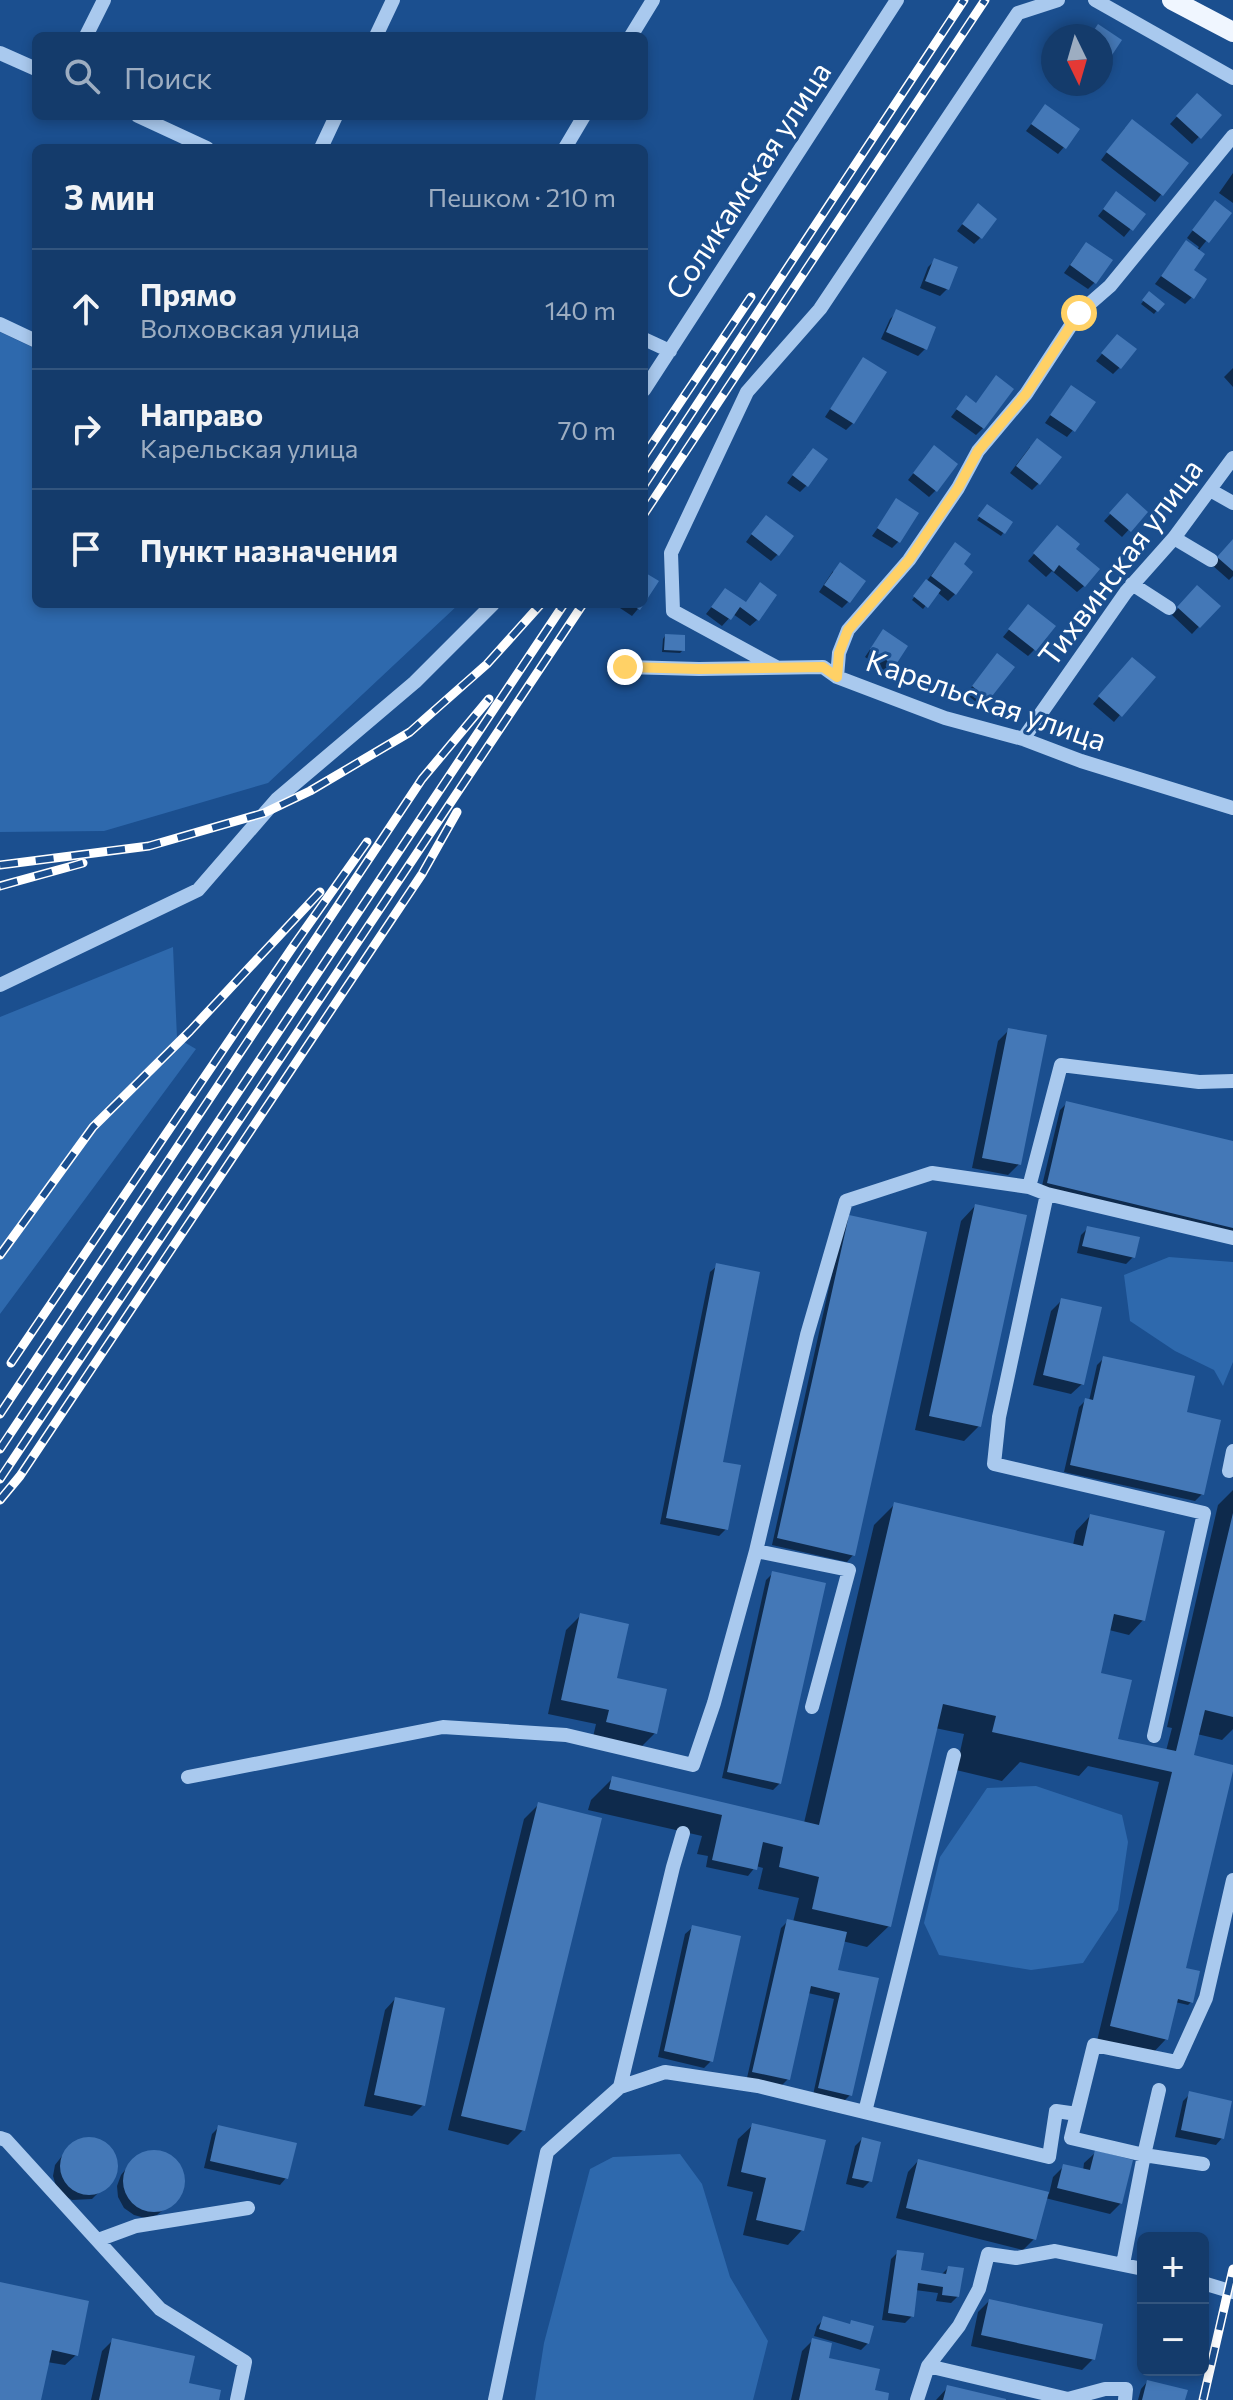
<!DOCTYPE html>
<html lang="ru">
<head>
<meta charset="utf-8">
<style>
	:root { --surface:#143b6b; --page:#1d4271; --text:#f1f3f6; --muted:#9dadc1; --line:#33557e }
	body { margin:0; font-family:Commissioner,sans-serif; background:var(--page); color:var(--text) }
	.controls { position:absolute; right:24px; bottom:24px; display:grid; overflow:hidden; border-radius:12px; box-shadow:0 4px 12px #0003 }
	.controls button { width:72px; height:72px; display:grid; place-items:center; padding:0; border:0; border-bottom:2px solid var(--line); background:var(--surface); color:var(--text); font:40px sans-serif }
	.compass { position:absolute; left:1041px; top:24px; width:72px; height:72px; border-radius:50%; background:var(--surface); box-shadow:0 4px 12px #0003; rotate:175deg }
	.stop { position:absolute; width:24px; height:24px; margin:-18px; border:6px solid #ffd166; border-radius:50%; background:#fff }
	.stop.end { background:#ffd166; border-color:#fff; box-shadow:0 2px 8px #0008 }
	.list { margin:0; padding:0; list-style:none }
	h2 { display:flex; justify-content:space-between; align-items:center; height:104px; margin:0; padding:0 32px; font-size:34px }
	h2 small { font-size:26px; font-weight:400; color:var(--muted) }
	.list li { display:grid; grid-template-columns:52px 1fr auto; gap:24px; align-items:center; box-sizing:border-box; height:120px; padding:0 32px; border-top:2px solid var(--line) }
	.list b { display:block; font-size:30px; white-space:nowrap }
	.list p { margin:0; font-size:26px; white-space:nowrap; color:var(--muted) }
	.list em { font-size:26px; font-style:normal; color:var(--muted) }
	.icon { flex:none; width:44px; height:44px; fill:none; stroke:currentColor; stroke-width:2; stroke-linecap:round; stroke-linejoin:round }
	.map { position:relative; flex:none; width:1233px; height:2400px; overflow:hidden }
	.search { position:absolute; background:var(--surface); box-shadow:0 4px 12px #0003; left:32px; top:32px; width:616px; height:88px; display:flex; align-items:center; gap:20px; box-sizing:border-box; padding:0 28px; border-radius:12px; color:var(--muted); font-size:30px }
	.panel { position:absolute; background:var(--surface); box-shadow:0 4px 12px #0003; left:32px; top:144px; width:616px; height:464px; border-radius:12px }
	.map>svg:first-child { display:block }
</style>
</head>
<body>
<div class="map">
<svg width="1233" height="2400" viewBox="0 0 1233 2400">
	<rect width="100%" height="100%" fill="#1b4f8f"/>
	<!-- green -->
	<path fill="#2e69ad" d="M0 332 36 349V604H459L268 783 104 831 0 832Z
		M173 947 177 1038 196 1049 0 1314V1017Z
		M1169 1257 1233 1262V1362L1223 1386 1214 1370 1175 1351 1130 1321 1124 1275Z
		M1036 1786 1122 1815 1128 1842 1118 1910 1083 1963 1031 1970 939 1955 924 1923 940 1857 987 1788Z
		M680 2154 702 2184 730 2277 768 2341 753 2400H535L544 2343 590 2169 613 2157Z"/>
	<!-- shadow -->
	<path fill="#0007" d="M1197 95 1219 116 1192 144 1170 124Z
		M1045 106 1064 147 1058 154 1026 131Z
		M1125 128 1186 164 1155 202 1101 160Z
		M1233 173V203L1219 193Z
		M1110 201 1143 214 1124 237 1098 216Z
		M1208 210 1229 213 1198 251 1191 270 1192 297 1185 304 1155 284 1186 243 1197 250 1199 247 1187 238Z
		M971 213 980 238 974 244 957 231Z
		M1080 251 1095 282 1088 289 1064 273Z
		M935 260 947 289 940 296 920 288 928 267Z
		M1149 294 1162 304 1154 314 1141 304Z
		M897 312 925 349 918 356 881 339 890 319Z
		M1111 343 1120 367 1113 374 1096 361Z
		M863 359 853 423 846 430 825 417Z
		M1233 368V387L1224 377Z
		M1065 394 1073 430 1067 437 1045 423Z
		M975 404 983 428 976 435 951 417 960 405Z
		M1030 447 1039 483 1032 490 1010 473Z
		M928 455 936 490 929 497 908 480Z
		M806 457 807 485 800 492 787 483Z
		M1127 496 1145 512 1122 537 1104 521Z
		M897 501 898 542 892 548 872 536Z
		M985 509 1011 522 1001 536 977 520Z
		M759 524 778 554 771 561 746 542Z
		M1051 534 1073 550 1084 586 1077 592 1052 571 1046 577 1028 561Z
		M1233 542V576L1229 580 1212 565Z
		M949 552 961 565 955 594 948 601 937 592 923 609 912 600Z
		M833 571 848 602 842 608 819 592Z
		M1197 588 1218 606 1192 634 1172 615Z
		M725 590 757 620 750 626 733 614 722 626 706 614Z
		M618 604H642L632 616 617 606Z
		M1022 614 1034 650 1028 656 1003 637Z
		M665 636 683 650 680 653 662 652 663 639Z
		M877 639 893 665 887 672 865 657Z
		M991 663 987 698 980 705 966 694Z
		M1125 666 1120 715 1114 722 1093 704Z
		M1009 1030 1019 1164 1008 1175 972 1168 998 1041Z
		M1067 1103 1233 1143V1236L1041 1190 1060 1110Z
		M975 1206 979 1426 964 1441 915 1430 961 1221Z
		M850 1217 853 1555 847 1562 772 1545 843 1224Z
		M1088 1228 1133 1257 1126 1264 1077 1253 1081 1235Z
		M717 1266 721 1463 726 1529 719 1536 660 1524 710 1272Z
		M1062 1300 1082 1384 1071 1394 1033 1385 1051 1311Z
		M1104 1358 1202 1494 1195 1501 1064 1472 1079 1407 1086 1400 1089 1401 1097 1365Z
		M1233 1490V1729L1222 1740 1197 1734 1192 1757 1183 1969 1191 2002 1188 2005 1175 2002 1166 2039 1152 2054 1097 2041 1159 1782 1088 1766 1079 1776 1020 1762 1002 1781 956 1770 964 1734 935 1728 889 1926 867 1947 842 1941 836 1971 876 1980 850 2095 843 2102 813 2095 834 1999 808 1993 788 2079 781 2086 747 2078 781 1928 788 1921 793 1922 799 1898 758 1889 763 1868 756 1866 748 1876 706 1867 708 1856 697 1854 702 1836 588 1810 591 1800 612 1779 804 1823 874 1525 895 1504 1073 1545 1076 1531 1090 1516 1143 1620 1129 1635 1109 1630 1099 1675 1116 1740 1166 1751 1172 1728 1167 1727 1218 1505Z
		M773 1573 780 1783 773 1790 722 1778 766 1580Z
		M581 1615 615 1679 655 1733 641 1747 593 1737 596 1724 548 1714 566 1630Z
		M539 1804 523 2130 508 2145 448 2130 524 1819Z
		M692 1928 711 2061 704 2068 658 2057 685 1934Z
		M395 1999 423 2105 412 2116 364 2106 385 2010Z
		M1190 2094 1222 2138 1216 2145 1175 2137 1183 2101Z
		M753 2125 802 2230 788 2245 743 2235 753 2192 727 2186 738 2139Z
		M219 2127 286 2178 280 2185 204 2168 212 2134Z
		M91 2139 102 2142 111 2149 116 2158 114 2177 92 2199 72 2200 63 2195 56 2186 53 2176 55 2165 69 2147 79 2141Z
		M862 2139 870 2181 863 2188 846 2184 855 2146Z
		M155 2152 174 2160 180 2168 183 2180 181 2191 174 2201 157 2215 145 2218 134 2215 124 2208 118 2197 117 2186 121 2175 135 2158Z
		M1095 2153 1121 2203 1110 2214 1045 2198 1034 2239 1023 2250 896 2218 908 2172 918 2161 1049 2194 1053 2177 1064 2166 1083 2171 1084 2163Z
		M898 2252 919 2272 941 2275 948 2268 958 2296 951 2303 936 2301 938 2293 915 2290 912 2316 905 2323 882 2320 891 2259Z
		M0 2284 76 2355 65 2365 47 2362 39 2400H0Z
		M989 2301 1093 2359 1082 2370 971 2346 978 2312Z
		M824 2319 848 2326 852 2322 868 2343 861 2350 831 2341 827 2359 886 2400H791L802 2351 813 2340 830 2344 831 2341 814 2336 817 2326Z
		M113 2340 186 2385 217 2400H91L102 2351Z
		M1147 2382 1183 2400H1138L1141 2389Z
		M948 2387 1003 2400H936Z"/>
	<!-- building -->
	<path fill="#4478b7" d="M1098 24 1122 40 1104 67 1101 65V36H1090Z
		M1197 93 1222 115 1201 139 1176 116Z
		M1045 104 1080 129 1066 149 1031 124Z
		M1132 119 1189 163 1163 196 1106 152Z
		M1116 191 1146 214 1133 231 1103 209Z
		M1215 200 1232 213 1209 243 1192 230Z
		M978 203 997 219 982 239 962 224Z
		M1186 240 1205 254 1194 270 1207 279 1194 299 1161 276Z
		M1086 242 1113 260 1096 284 1070 265Z
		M934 258 958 267 949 290 925 281Z
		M1149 291 1165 304 1158 312 1142 300Z
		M896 309 936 327 927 350 886 332Z
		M1117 334 1137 349 1121 369 1101 353Z
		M863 357 887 372 854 424 830 409Z
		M996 375 1014 389 984 429 956 409 966 395 976 403Z
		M1071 385 1096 402 1075 432 1050 415Z
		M1037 438 1062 457 1040 485 1016 466Z
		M934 445 958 464 937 492 913 473Z
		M813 448 828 459 808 487 792 475Z
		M1127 493 1148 512 1131 532 1109 513Z
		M896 498 919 513 900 543 877 528Z
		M987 504 1013 522 1005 534 978 516Z
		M766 515 794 536 779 556 751 534Z
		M1057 525 1080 544 1076 549 1100 569 1085 587 1059 565 1054 572 1033 553Z
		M1233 539V571L1217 557Z
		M955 542 971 554 964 564 973 572 956 595 931 576Z
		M840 562 866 581 850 603 824 585Z
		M644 572 659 581 640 610 630 604H644Z
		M926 579 941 590 928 608 913 596Z
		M760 582 777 595 759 621 740 607 731 620 711 607 725 588 746 602Z
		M1197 585 1221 606 1200 628 1177 607Z
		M1028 604 1056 626 1036 651 1008 629Z
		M883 629 908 646 895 666 870 649Z
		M665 634 685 635V651L664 650Z
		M997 653 1015 667 989 700 972 686Z
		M1132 657 1156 677 1122 717 1098 696Z
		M1008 1028 1047 1035 1021 1165 982 1158Z
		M1066 1101 1233 1141V1228L1047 1183Z
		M975 1204 1027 1215 981 1427 929 1416Z
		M849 1215 927 1232 855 1556 777 1538Z
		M1087 1226 1140 1237 1135 1258 1082 1246Z
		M716 1263 760 1272 723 1462 741 1465 728 1530 666 1518Z
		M1061 1298 1102 1307 1084 1385 1043 1375Z
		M1103 1356 1195 1376 1187 1412 1221 1420 1204 1495 1070 1465 1085 1398 1093 1400Z
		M894 1502 1083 1546 1090 1514 1165 1531 1145 1621 1114 1614 1101 1673 1132 1680 1118 1739 1176 1751 1233 1513V1717L1205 1710 1194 1755 1233 1765V1771L1186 1968 1200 1971 1193 2003 1178 1999 1168 2040 1110 2026 1172 1772 992 1732 996 1716 943 1704 891 1927 812 1909 819 1877 779 1867 783 1847 763 1842 757 1870 712 1860 722 1815 609 1789 612 1776 819 1825Z
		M772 1571 826 1583 781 1784 727 1772Z
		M580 1613 629 1624 617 1678 667 1689 657 1734 606 1722 609 1710 561 1700Z
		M538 1802 602 1818 525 2131 461 2116Z
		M787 1919 847 1932 838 1970 879 1978 852 2096 818 2088 840 1993 811 1986 790 2080 752 2072Z
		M692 1925 741 1936 713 2062 664 2051Z
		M395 1997 445 2008 425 2106 374 2095Z
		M1189 2091 1232 2101 1224 2139 1181 2130Z
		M752 2123 826 2140 804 2231 756 2220 766 2178 741 2172Z
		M218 2125 297 2143 288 2179 210 2161Z
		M60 2166a29 29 0 1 1 58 0a29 29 0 1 1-58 0Z
		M862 2137 881 2142 872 2182 852 2178Z
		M1095 2150 1133 2160 1122 2204 1057 2188 1063 2164 1090 2170Z
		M123 2181a31 31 0 1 1 62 0a31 31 0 1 1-62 0Z
		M918 2159 1049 2192 1036 2240 906 2208Z
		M897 2250 924 2253 921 2270 946 2274 948 2266 964 2268 959 2297 942 2295 943 2287 918 2283 914 2317 888 2313Z
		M0 2282 89 2301 78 2356 52 2350 41 2400H0Z
		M989 2299 1103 2324 1095 2360 981 2335Z
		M823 2316 850 2324 851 2320 874 2326 869 2344 819 2329Z
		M112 2338 195 2356 189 2383 221 2390 219 2400H99Z
		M812 2338 832 2343 829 2358 880 2369 875 2390 889 2393 888 2400H799Z
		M1147 2380 1188 2390 1185 2400H1142Z
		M947 2385 1006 2399V2400H943Z"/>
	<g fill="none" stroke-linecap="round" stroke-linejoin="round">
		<!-- minor -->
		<path stroke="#a9c9ee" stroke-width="14" d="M1095 0 1233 78
			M86 36 104 0
			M376 36 393 0
			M631 36 653 0
			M0 53 36 69
			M138 116 207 148
			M321 148 336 116
			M565 148 584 116
			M0 324 36 341
			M644 339 670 351
			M644 390 897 0
			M1210 490 1233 503
			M1174 538 1211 560
			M1132 584 1169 608
			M625 667 699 669 823 667 837 677 945 718 1023 739 1081 761 1233 808
			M776 667 673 611 671 553 747 392 820 309 1018 13 1058 0
			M837 677 839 653 848 630 909 560 958 488 978 451 1026 394 1079 313 1110 286 1233 136
			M1023 739 1126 592 1174 538 1233 458
			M0 985 198 890 277 799 415 682 493 604
			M1029 1187 1047 1194 999 1417 994 1464 1204 1513 1154 1736
			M1047 1194 1233 1238
			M1229 1471 1233 1451
			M756 1551 849 1570 812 1707
			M188 1777 443 1727 566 1735 693 1765 714 1703 756 1551 807 1335 846 1201 932 1173 1029 1187 1061 1065 1199 1082 1233 1081
			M620 2087 665 2072 758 2086 1049 2157 1056 2111 1077 2114
			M1159 2090 1144 2155 1071 2138 1094 2045 1177 2062 1206 1998 1233 1880
			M865 2112 954 1755
			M0 2138 6 2140 160 2309 245 2362 237 2400
			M98 2240 136 2226 248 2208
			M1123 2264 1144 2155 1203 2164
			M1203 2283 1233 2292
			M928 2366 1068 2399 1105 2389H1126L1125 2400
			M495 2400 547 2152 620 2087 673 1867 683 1833
			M917 2400 928 2366 959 2326 979 2289 988 2254 1016 2258 1055 2251 1143 2269"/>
		<!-- major -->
		<path stroke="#f0f6ff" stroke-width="20" d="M1172 0 1233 32"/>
		<!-- rail casing -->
		<g stroke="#fff" stroke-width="9">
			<path id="rail" d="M644 456 751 297
				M644 485 964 0
				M644 514 985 0
				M0 865 149 846 264 813 310 791 410 732 487 664 541 604
				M0 886 83 863
				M0 1255 93 1127 190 1031 320 892
				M11 1363 294 945 367 842
				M0 1414 422 779 489 699
				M0 1449 564 604
				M0 1479 583 604
				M0 1500 20 1476 422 874 457 812
				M1203 2400 1233 2269"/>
		</g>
		<!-- rail -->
		<use href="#rail" stroke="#1b4f8f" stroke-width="6" stroke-dasharray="18" stroke-linecap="butt"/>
	</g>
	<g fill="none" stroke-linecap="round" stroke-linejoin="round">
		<!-- route -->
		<path stroke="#ffd166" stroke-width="10" d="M625 667 699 669 823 667 837 677 839 653 848 630 909 560 958 488 978 451 1026 394 1079 313"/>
	</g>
	<g text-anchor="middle" stroke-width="6" stroke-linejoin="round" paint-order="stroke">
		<!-- street labels -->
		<g font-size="30" fill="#fff" stroke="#1b4f8f">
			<text transform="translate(749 181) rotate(-57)" y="10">Соликамская улица</text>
			<text transform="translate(1121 563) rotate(-53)" y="10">Тихвинская улица</text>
			<text transform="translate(986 701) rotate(19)" y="10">Карельская улица</text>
		</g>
	</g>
</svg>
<div class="controls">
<button>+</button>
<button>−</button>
</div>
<svg class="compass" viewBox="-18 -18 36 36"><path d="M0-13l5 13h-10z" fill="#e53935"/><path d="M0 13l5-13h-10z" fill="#9dadc1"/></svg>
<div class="stop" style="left:1079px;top:313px"></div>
<div class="stop end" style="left:625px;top:667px"></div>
<div class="search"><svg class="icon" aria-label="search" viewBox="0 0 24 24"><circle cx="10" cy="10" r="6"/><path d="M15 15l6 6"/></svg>Поиск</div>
<section class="panel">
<h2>3 мин<small>Пешком · 210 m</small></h2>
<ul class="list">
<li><svg class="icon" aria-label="ahead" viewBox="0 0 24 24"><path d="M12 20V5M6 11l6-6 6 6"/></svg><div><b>Прямо</b><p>Волховская улица</p></div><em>140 m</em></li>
<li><svg class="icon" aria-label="right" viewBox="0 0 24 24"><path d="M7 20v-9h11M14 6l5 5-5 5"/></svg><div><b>Направо</b><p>Карельская улица</p></div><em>70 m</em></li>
<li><svg class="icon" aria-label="arrive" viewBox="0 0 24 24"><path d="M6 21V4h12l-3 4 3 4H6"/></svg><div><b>Пункт назначения</b></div></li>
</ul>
</section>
</div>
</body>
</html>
